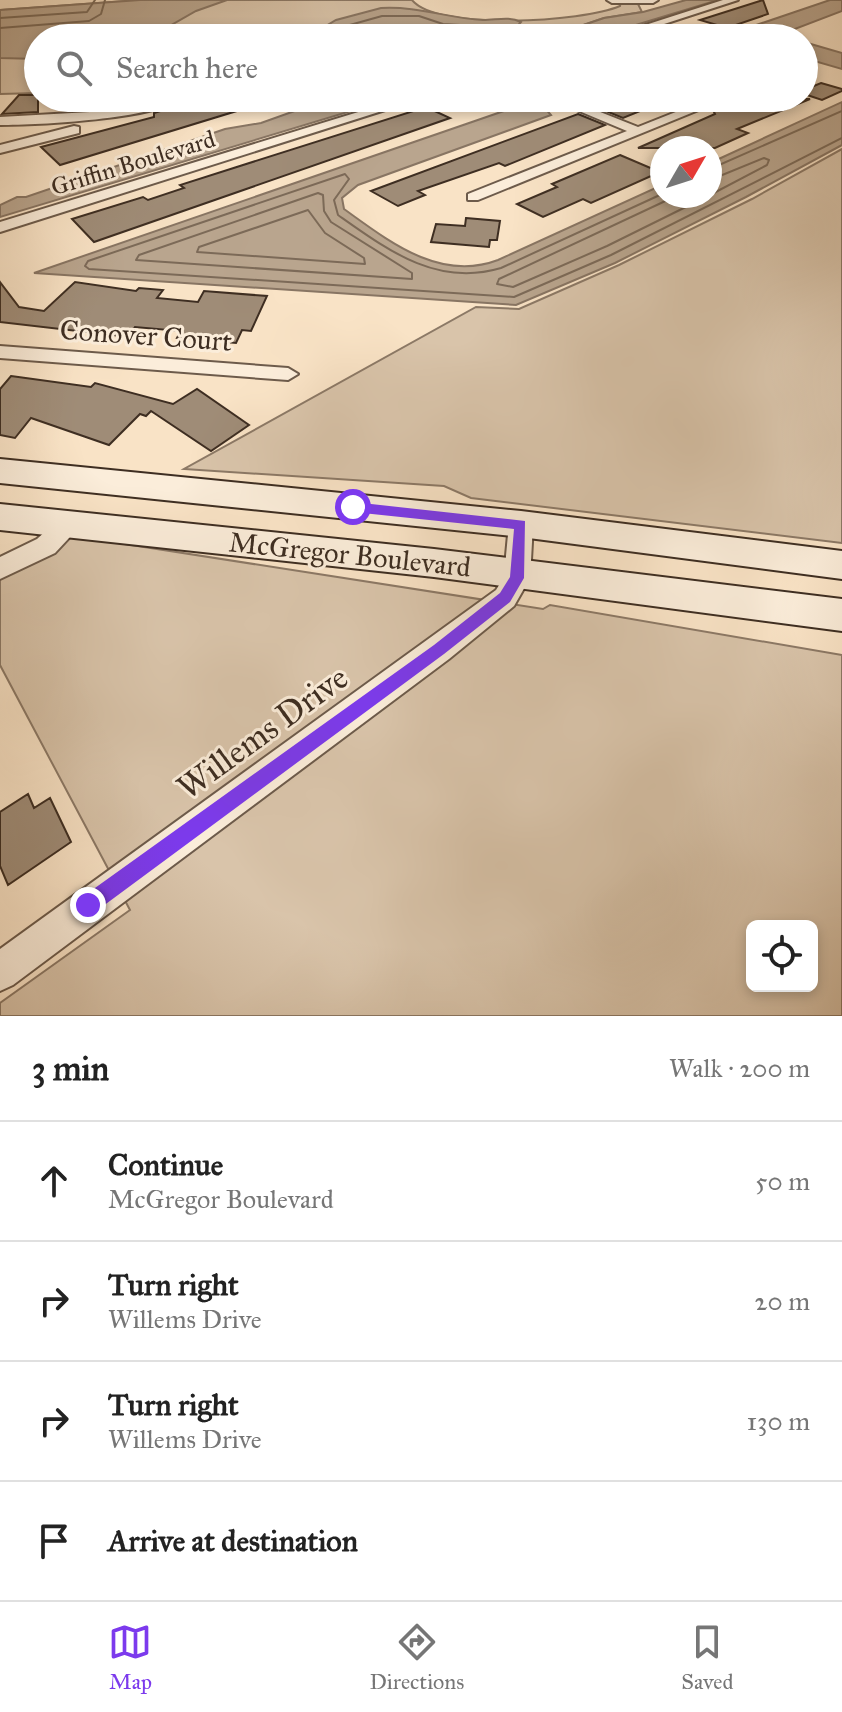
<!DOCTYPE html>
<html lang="en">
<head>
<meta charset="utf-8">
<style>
	:root { --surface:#fff; --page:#f6f6f6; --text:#222; --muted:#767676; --line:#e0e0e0; --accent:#7c3aed }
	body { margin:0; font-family:"IM FELL Great Primer",serif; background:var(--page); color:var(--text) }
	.controls { position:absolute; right:24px; bottom:24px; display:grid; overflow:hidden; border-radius:12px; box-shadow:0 4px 12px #0003 }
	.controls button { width:72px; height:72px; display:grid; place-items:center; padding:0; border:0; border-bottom:2px solid var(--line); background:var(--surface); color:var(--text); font:40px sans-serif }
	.compass { position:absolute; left:650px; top:136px; width:72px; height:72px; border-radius:50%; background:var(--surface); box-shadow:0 4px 12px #0003; rotate:51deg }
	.stop { position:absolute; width:24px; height:24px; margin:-18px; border:6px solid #7c3aed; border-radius:50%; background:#fff }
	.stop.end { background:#7c3aed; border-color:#fff; box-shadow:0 2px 8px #0008 }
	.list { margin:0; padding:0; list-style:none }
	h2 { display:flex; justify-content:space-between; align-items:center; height:104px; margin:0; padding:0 32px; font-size:34px }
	h2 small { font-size:26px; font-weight:400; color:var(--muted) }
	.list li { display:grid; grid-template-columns:52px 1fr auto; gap:24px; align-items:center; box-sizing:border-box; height:120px; padding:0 32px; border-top:2px solid var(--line) }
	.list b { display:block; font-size:30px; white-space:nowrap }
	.list p { margin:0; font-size:26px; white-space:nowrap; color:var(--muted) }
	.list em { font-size:26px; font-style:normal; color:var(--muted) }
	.icon { flex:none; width:44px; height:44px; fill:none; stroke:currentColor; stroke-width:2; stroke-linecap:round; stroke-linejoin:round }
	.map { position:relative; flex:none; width:842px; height:1016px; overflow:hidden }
	.search { position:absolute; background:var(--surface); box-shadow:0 4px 12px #0003; left:24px; right:24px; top:24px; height:88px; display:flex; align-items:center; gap:20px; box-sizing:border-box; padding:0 28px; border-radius:44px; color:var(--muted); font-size:30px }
	.sheet { height:584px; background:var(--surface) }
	nav { display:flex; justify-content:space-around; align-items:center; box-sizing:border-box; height:112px; border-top:2px solid var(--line); background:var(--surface); font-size:22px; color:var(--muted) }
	nav a { display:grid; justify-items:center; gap:4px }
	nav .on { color:var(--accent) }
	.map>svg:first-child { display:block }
</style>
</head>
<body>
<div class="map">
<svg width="842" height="1016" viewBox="0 0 842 1016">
	<rect width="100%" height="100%" fill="#f9e3c6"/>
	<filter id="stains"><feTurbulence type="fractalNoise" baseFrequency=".0025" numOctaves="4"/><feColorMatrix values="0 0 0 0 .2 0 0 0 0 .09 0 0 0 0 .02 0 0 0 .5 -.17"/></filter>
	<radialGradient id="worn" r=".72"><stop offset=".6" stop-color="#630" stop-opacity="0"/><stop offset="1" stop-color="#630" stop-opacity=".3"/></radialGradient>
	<!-- green -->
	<path fill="#d9c4aa" stroke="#8c7966" stroke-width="2" fill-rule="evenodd" d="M140 0H412C437 31 583 22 620 6L621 0H636L642 12 604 18 545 38H38V93L0 94V10Z
		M842 149V543L471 498 444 486 184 469 476 307 519 309 619 265 752 199Z
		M67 535 543 609 550 605 842 655V1016H0V1003L130 910 0 665V576ZM752 926H812V986H752Z"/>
	<!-- water -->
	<path fill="#b9a58e" stroke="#887563" stroke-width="2" d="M140 0H227L196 11 168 27 164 38H38V59L0 58V10Z
		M686 0H718L593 38H545L604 18 643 12Z
		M830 0H842V11L792 30 790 34 795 38H718Z
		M381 8C419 6 446 18 483 20 497 20 509 16 521 22L513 31 495 38H306L336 20Z
		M804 42 842 53V69L804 58Z
		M331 98H394L0 217V205L17 197H26L225 129 261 123Z
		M842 102V145L746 197 615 263 516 305 34 273 527 103 544 107 551 115 358 185 342 198 344 209C390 242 440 282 498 260L662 185V196H710V163Z"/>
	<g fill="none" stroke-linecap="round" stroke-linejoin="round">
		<!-- shore -->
		<path stroke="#7c6a58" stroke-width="2" d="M0 18 87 12 95 0
			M0 28 89 21 101 14 105 0
			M323 38 339 28 382 16H419L443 24 495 27 498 38
			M340 38C390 22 434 31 485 38
			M710 169 842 111
			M710 180 764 158 769 160 767 165 710 195
			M318 193 323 195 324 211 331 222 412 273V279L136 260 139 255Z
			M662 194 501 268C437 287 389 251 338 215L334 200 349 179 345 174 88 261 85 266 89 269 514 297 611 255 842 138
			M676 196 499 279 497 284 513 287 607 246 708 196
			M308 210 325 233 364 258 365 264 197 252 199 247Z"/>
	</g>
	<!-- building -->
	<path fill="#9f8c77" stroke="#3e2e22" stroke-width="2" d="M763 0 768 14 727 28 700 20Z
		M821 83 842 89V91L822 100 804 94V90Z
		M19 95H38V112L2 114Z
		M187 98H262L263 103 60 165 41 147 154 117V113L170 108Z
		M621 98H672L623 118 596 107Z
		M731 98 810 99 737 129 748 133 715 148H638L715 114 712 108Z
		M426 107 450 118 94 242 72 219 143 197 148 200 184 188 180 185Z
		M578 114 605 125 505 166 499 163 418 191 425 195 398 206 371 191Z
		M620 155 660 172 591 203 583 199 543 217 517 204 557 187 552 184Z
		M466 218 500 221 497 240H490L489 247 431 242 436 224 465 226Z
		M0 282 19 307 44 311 75 282 136 291 139 288 163 290 157 298 198 302 204 291 267 296 251 331 242 330 236 343 177 338 181 331 135 327 129 337 0 322Z
		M11 376 91 387 95 383 173 404 197 389 249 425 211 451 151 411 146 416 140 414 109 445 31 418 15 438 0 435V389Z
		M28 794 34 808 50 798 71 842 8 885 0 866V812Z"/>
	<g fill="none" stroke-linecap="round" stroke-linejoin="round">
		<!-- minor casing -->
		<g stroke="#6d5b4b" stroke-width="4">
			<path id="minor" d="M607 0H658L653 3H612Z
				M723 0H738L621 38H605Z
				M164 98H184C154 119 40 125 0 125V117L90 112Z
				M404 98H423L0 232V222Z
				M548 98H565L638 127 711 98H728L478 200H468V194L627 131Z
				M74 126 79 127V133L0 153V145Z
				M0 346 288 368 298 374 288 380 0 358Z
				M71 514 80 516 83 523 55 553 0 579V557L37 539 62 516Z
				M521 515 530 517 533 524 530 578 514 606 449 659 13 985 0 991V949L496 590 504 577 509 524 512 517Z"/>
		</g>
		<!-- secondary casing -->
		<g stroke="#3e2e22" stroke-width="4">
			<path id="secondary" d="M0 459 521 511 842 551V579L521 537 0 483Z
				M0 504 434 549 842 599V631L434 577 0 530Z"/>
		</g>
		<!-- minor -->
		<use href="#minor" fill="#fbedda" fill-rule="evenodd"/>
		<!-- secondary -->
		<use href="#secondary" fill="#fbedda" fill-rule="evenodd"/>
	</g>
	<!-- route -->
	<path fill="#7c3aed" d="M353 502 525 521 524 578 510 602 444 654 95 912 88 915 81 912 78 905 81 898 434 645 500 593 510 577 514 529 353 512 346 507Z"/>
	<g text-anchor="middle" stroke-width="6" stroke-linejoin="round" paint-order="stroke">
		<!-- far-street labels -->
		<g font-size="24" fill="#3e2e22" stroke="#fbedda">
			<text transform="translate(133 163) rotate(-17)" y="8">Griffin Boulevard</text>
		</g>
		<!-- street labels -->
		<g font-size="28" fill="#3e2e22" stroke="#fbedda">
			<text transform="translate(146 335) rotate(4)" y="10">Conover Court</text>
			<text transform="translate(350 554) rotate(6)" y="10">McGregor Boulevard</text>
		</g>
		<!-- near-street labels -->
		<g font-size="34" fill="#3e2e22" stroke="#fbedda">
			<text transform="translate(262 732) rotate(-36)" y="12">Willems Drive</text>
		</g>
	</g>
	<rect width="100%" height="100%" filter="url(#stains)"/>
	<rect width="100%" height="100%" fill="url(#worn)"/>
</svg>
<div class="controls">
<button><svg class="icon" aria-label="locate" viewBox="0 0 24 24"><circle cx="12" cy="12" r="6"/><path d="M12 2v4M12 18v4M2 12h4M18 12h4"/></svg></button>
</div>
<svg class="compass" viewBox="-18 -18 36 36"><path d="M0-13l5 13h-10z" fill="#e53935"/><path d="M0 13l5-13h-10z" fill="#767676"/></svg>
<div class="stop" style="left:353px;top:507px"></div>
<div class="stop end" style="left:88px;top:905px"></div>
<div class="search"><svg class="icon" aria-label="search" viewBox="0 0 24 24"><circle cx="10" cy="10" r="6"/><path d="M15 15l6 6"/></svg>Search here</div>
</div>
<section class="sheet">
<h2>3 min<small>Walk · 200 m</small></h2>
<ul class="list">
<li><svg class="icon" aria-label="ahead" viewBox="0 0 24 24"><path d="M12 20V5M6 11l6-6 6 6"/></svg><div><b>Continue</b><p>McGregor Boulevard</p></div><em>50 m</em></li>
<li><svg class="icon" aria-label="right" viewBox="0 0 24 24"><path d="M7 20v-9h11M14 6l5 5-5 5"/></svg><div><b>Turn right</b><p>Willems Drive</p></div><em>20 m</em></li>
<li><svg class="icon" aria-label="right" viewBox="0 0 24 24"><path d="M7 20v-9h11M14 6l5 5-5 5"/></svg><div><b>Turn right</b><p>Willems Drive</p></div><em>130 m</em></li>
<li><svg class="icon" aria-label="arrive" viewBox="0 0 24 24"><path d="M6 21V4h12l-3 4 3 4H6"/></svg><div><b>Arrive at destination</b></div></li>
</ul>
</section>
<nav>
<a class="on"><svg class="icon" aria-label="map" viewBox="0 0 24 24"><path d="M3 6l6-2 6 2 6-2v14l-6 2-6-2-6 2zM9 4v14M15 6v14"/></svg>Map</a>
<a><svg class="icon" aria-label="directions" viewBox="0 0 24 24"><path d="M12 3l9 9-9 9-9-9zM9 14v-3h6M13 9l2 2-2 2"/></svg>Directions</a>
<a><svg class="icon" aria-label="saved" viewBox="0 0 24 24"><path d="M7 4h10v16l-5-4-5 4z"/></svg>Saved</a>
</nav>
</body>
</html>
